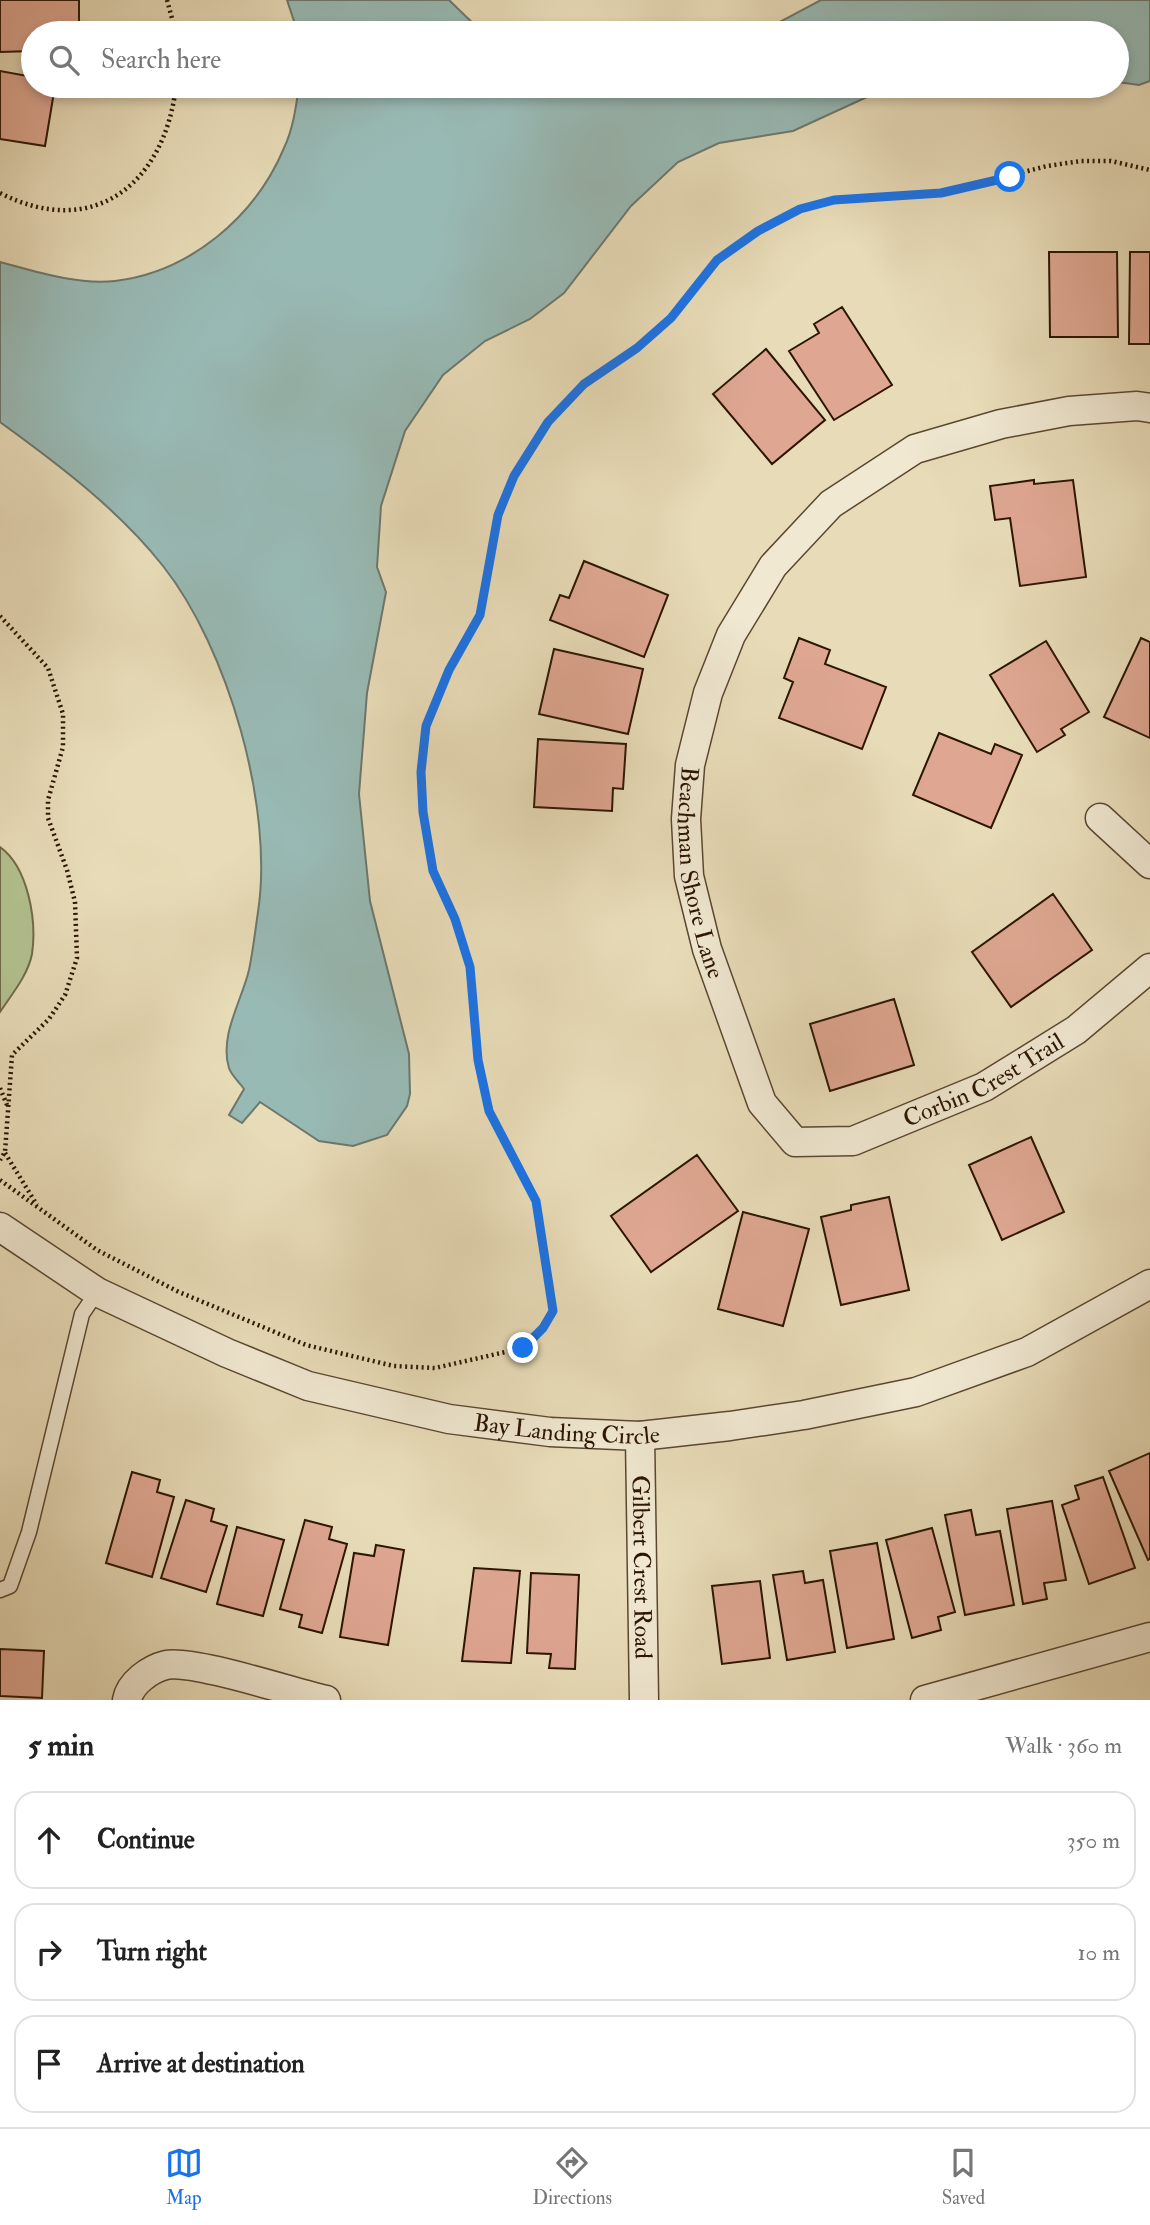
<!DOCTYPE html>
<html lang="en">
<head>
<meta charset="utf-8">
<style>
	:root { --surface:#fff; --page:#f6f6f6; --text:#222; --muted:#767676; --line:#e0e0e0; --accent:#1a73e8 }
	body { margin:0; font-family:"IM FELL Double Pica",serif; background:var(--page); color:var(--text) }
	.stop { position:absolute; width:21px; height:21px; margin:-16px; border:5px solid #1a73e8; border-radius:50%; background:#fff }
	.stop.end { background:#1a73e8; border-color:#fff; box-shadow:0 2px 7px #0008 }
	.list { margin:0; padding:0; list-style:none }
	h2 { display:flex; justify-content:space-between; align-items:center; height:91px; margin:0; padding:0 28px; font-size:30px }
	h2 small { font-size:23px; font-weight:400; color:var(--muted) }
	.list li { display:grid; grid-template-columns:46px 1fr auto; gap:21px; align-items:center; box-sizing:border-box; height:98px; margin:0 14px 14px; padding:0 14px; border:2px solid var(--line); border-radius:21px }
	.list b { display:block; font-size:26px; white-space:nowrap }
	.list em { font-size:23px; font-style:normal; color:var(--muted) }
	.icon { flex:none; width:38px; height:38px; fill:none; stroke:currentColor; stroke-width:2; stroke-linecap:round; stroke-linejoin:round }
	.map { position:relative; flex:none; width:1150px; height:1700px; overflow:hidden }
	.search { position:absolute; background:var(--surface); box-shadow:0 4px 10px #0003; left:21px; right:21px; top:21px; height:77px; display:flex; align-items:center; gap:18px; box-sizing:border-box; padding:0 24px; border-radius:38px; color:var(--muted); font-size:26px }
	.sheet { height:427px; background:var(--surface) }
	nav { display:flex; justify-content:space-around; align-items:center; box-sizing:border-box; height:98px; border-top:2px solid var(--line); background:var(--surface); font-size:19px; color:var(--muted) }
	nav a { display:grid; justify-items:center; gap:4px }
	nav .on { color:var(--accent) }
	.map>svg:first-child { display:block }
</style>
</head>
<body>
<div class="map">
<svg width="1150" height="1700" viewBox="0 0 1150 1700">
	<rect width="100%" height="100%" fill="#e8dcb8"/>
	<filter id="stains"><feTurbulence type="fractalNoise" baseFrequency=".00286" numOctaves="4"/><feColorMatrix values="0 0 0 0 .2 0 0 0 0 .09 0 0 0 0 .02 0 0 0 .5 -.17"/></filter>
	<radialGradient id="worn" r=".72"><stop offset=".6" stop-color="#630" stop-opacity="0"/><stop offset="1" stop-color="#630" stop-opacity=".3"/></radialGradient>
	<!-- green -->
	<path fill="#b3c190" stroke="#706b49" stroke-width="2" d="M0 847C28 867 37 920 32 954 28 975 12 994 0 1012Z"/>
	<!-- water -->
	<path fill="#98bab5" stroke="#6d786d" stroke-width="2" d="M287 0H449L483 33H298Z
		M821 0H1150V81L1139 85 1117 82V33H759Z
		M299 86H891L793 131 719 143 678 162 631 206 564 293 530 319 485 341 443 375 405 431 381 506 377 567 386 592 367 693 359 794 370 901 409 1054 410 1094 407 1106 387 1135 353 1146 319 1141 260 1102 242 1123 229 1115 244 1089C240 1083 231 1075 229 1068 219 1036 242 1000 249 970 253 951 255 932 258 912 274 808 228 648 163 566 119 510 58 464 0 422V262C37 272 77 285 115 281 190 272 255 217 284 148 293 129 296 107 299 86Z"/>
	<!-- building -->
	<path fill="#dfa792" stroke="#2c1502" stroke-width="2" d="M0 0H79V33H33V51L0 52Z
		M0 71 33 77V86H55L45 146 0 139Z
		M1049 252H1117L1118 337H1050Z
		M1130 252H1150V344H1129Z
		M842 307 892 385 834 420 789 351 819 333 814 324Z
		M766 349 825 420 772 464 713 394Z
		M1034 480V484L1073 480 1086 577 1020 586 1010 518 995 520 990 486Z
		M584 561 668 595 644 657 550 620 560 595 569 598Z
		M799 638 830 650 825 664 886 687 862 749 779 718 793 682 784 678Z
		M1141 638 1150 642V738L1104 717Z
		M1046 641 1089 712 1061 729 1065 735 1037 752 990 675Z
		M554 649 643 669 628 734 539 714Z
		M939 733 991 754 995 744 1022 755 991 828 913 795Z
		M538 739 626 744 623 789 613 788 612 811 534 807Z
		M1053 894 1092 950 1011 1007 972 952Z
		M894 999 914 1065 830 1091 810 1024Z
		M1031 1137 1064 1212 1002 1240 969 1165Z
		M697 1155 738 1211 651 1272 611 1216Z
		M889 1197 909 1290 841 1305 821 1217 851 1210V1205Z
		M743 1212 809 1229 783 1326 718 1309Z
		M1150 1453V1559L1148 1560 1109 1471Z
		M132 1472 160 1480 157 1492 174 1497 152 1577 106 1563Z
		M1103 1477 1135 1568 1089 1584 1062 1505 1079 1499 1075 1486Z
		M186 1500 214 1509 211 1521 227 1526 206 1592 161 1578Z
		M1052 1501 1066 1580 1044 1583 1047 1599 1023 1604 1007 1509Z
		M971 1510 976 1535 1000 1531 1014 1605 965 1615 945 1515Z
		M305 1520 332 1527 329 1539 347 1544 322 1633 299 1627 302 1615 280 1609Z
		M237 1527 284 1540 263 1616 217 1604Z
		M932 1528 955 1612 938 1617 941 1630 912 1638 886 1540Z
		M877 1543 894 1639 847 1648 830 1551Z
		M376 1545 404 1550 388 1645 340 1637 354 1553 374 1556Z
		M474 1568 520 1571 511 1663 462 1661Z
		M803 1571 805 1583 823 1580 835 1652 787 1660 773 1575Z
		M531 1573 579 1575 575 1669 549 1668 551 1654 527 1653Z
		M760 1581 770 1658 722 1664 712 1586Z
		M0 1649 44 1651 42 1698 0 1696Z"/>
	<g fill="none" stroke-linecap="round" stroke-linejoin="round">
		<!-- lane casing -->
		<g stroke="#5b4730" stroke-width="17">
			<path id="lane" d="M0 1590 10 1586 29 1532 82 1314 97 1292"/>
		</g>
		<!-- street casing -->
		<g stroke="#5b4730" stroke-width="31">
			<g id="street">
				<path id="s1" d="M1150 408 1137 406 1069 411 1001 424 915 449 831 504 773 566 731 635 708 693 690 765 686 819 689 876 707 949 762 1103 795 1142 853 1141 984 1087 1076 1030 1150 968"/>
				<path d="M1100 818 1150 864"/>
				<path id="s2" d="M0 1227 97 1292 227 1353 308 1386 449 1419 550 1432 640 1436 730 1426 804 1415 916 1392 1027 1352 1150 1284"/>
				<path id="s3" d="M640 1436 644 1700"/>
				<path d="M127 1700C130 1683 150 1669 166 1665 192 1659 294 1693 326 1700"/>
				<path d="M925 1700 1150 1637"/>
			</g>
		</g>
		<!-- path -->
		<path stroke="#2c1502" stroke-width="4.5" stroke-dasharray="2 3.5" stroke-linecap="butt" d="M167 0 176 33
			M0 193C94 241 165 183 176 86
			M0 616 48 668 63 714V747L48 800V818L67 870 75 902 77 958 65 995 49 1019 12 1055 5 1152 0 1160
			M0 1088 7 1105
			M5 1153 37 1205
			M0 1180 97 1250 179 1292 306 1345 394 1366 435 1368 523 1348 543 1328 553 1311 536 1201 489 1111 478 1060 470 967 455 919 433 871 423 812 421 773 426 727 449 670 480 615 498 515 514 476 548 422 584 384 637 348 671 318 717 260 758 231 801 209 834 200 941 193 1047 166 1081 161H1111L1150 170"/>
		<!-- lane -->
		<use href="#lane" stroke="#f0e8d1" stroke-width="14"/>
		<!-- street -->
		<use href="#street" stroke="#f0e8d1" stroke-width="28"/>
	</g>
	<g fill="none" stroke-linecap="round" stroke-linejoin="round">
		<!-- route -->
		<path stroke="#1a73e8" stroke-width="9" d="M523 1348 543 1328 553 1311 536 1201 489 1111 478 1060 470 967 455 919 433 871 423 812 421 772 426 726 449 670 480 615 498 515 514 476 548 422 584 384 637 348 671 318 717 260 758 231 800 209 834 200 941 193 1010 177"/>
	</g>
	<g text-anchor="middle" stroke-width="5" stroke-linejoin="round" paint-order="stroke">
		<!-- street labels -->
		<g font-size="24" fill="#2c1502" stroke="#f0e8d1">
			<text dy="8" stroke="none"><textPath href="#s1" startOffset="752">Beachman Shore Lane</textPath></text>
			<text dy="8" stroke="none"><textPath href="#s1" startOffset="1246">Corbin Crest Trail</textPath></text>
			<text dy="8" stroke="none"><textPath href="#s2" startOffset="611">Bay Landing Circle</textPath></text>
			<text dy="8" stroke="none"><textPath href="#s3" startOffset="131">Gilbert Crest Road</textPath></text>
		</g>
	</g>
	<rect width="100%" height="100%" filter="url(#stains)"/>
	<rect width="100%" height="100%" fill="url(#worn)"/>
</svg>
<div class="stop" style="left:1010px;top:177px"></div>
<div class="stop end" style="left:523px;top:1348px"></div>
<div class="search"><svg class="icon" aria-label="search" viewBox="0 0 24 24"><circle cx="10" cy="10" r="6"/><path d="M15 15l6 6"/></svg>Search here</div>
</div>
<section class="sheet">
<h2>5 min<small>Walk · 360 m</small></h2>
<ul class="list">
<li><svg class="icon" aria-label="ahead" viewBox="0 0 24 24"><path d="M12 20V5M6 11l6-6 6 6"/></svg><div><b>Continue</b></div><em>350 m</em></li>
<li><svg class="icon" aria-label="right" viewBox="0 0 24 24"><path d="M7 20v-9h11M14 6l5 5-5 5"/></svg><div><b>Turn right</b></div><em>10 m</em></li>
<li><svg class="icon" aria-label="arrive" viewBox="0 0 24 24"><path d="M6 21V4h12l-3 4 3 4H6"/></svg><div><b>Arrive at destination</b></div></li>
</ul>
</section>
<nav>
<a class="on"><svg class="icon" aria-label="map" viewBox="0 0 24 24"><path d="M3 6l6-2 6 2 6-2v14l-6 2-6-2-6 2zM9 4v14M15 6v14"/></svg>Map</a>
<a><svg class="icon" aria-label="directions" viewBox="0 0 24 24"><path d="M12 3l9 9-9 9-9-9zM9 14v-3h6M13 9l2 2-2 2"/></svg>Directions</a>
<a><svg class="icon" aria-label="saved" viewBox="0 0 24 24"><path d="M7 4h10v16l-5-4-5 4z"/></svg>Saved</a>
</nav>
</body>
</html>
